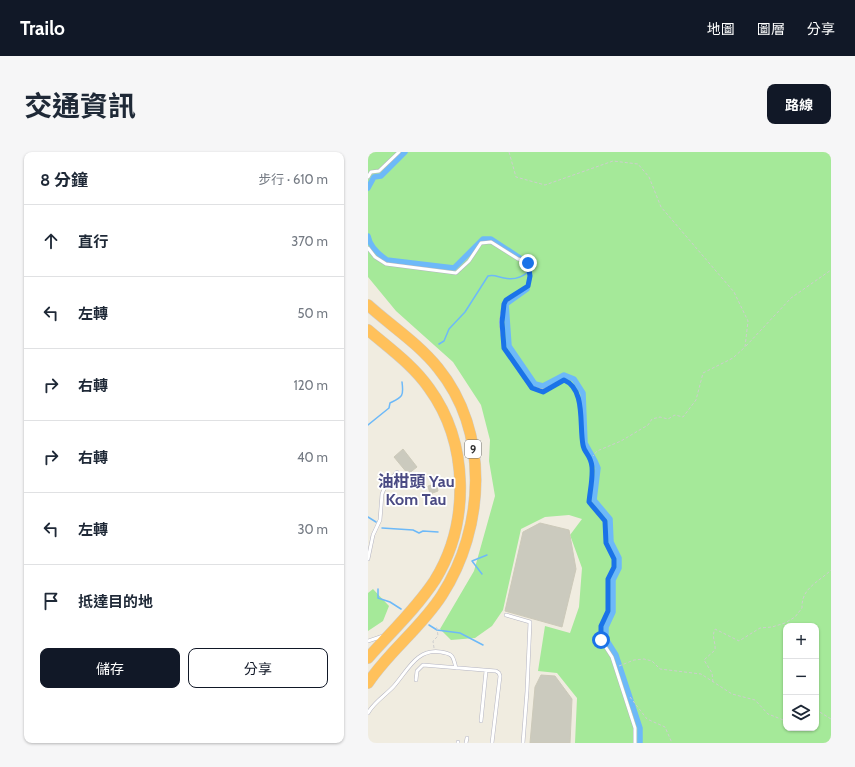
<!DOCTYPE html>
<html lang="zh-TW">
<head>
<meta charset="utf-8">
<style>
	:root { --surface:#fff; --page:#f6f6f7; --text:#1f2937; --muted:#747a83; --line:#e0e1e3; --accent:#111827 }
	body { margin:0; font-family:Cabin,"Noto Sans TC",sans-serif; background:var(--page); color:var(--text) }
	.controls { position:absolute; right:12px; bottom:12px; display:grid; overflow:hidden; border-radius:8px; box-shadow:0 1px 3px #0004 }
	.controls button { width:36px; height:36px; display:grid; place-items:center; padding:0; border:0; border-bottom:1px solid var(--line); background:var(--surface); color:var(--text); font:20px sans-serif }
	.stop { position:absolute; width:12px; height:12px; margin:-9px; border:3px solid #1a73e8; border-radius:50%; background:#fff }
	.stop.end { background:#1a73e8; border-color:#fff; box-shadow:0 1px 4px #0008 }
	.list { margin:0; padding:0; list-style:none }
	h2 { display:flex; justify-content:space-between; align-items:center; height:52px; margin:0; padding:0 16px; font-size:17px }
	h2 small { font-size:13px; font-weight:400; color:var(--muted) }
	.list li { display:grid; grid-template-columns:26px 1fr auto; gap:12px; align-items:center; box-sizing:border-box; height:72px; padding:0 16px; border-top:1px solid var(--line) }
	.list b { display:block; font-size:15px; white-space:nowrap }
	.list em { font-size:13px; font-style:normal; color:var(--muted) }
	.actions { display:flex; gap:8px; padding:12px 16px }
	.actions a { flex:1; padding:9px 0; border:1px solid var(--accent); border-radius:8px; text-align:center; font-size:14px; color:var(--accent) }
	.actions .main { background:var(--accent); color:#fff }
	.icon { flex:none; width:22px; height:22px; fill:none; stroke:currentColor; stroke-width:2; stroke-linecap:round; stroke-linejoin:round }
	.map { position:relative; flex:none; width:463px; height:591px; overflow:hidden; border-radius:8px }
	header { display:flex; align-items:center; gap:24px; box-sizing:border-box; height:56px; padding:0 20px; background:var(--accent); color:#fff }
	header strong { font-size:19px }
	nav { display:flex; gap:22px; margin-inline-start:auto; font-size:14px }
	.intro { display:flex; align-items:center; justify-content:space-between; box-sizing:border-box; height:96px; padding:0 24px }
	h1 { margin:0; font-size:28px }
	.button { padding:10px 18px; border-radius:8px; background:var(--accent); color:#fff; font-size:14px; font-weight:700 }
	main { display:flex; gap:24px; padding:0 24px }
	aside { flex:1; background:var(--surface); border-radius:8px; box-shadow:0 1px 3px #0004 }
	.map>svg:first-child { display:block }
</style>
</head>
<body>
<header>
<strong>Trailo</strong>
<nav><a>地圖</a><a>圖層</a><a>分享</a></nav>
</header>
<div class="intro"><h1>交通資訊</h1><a class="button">路線</a></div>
<main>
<aside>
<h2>8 分鐘<small>步行 · 610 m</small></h2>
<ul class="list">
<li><svg class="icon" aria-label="ahead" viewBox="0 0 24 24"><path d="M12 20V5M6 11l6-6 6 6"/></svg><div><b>直行</b></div><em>370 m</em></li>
<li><svg class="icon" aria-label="left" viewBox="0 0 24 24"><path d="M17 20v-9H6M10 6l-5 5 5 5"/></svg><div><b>左轉</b></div><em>50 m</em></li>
<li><svg class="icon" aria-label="right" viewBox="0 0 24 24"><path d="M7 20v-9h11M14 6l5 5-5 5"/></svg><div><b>右轉</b></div><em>120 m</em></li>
<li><svg class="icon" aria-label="right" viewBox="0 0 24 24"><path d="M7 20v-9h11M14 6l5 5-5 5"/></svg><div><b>右轉</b></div><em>40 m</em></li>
<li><svg class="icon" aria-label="left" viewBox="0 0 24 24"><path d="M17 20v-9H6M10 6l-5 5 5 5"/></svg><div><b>左轉</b></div><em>30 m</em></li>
<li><svg class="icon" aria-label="arrive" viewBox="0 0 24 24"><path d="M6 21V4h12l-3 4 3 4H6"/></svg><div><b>抵達目的地</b></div></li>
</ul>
<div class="actions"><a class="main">儲存</a><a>分享</a></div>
</aside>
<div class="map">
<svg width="463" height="591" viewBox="0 0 463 591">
	<rect width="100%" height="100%" fill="#f0ece0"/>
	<!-- green -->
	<path fill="#a5e999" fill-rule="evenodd" d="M0 0H463V591H207L209 546 189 521 170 519 177 474 202 481 211 455 214 416 202 383 214 367 201 363 177 365 153 377 135 458 124 474 107 486 83 488 72 477 106 419 127 344 121 309 122 288 113 253 85 210 28 159 0 125ZM418 474H448V576H418Z
		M5 437 21 454 15 469 0 479V441Z"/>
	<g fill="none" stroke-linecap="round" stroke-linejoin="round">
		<!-- stream -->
		<path stroke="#6db9f8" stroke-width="1.5" d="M71 192 76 189 81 177 97 160 120 124C126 122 130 125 136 126 145 128 153 126 160 120
			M0 273 21 256 22 251C34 245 36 245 34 230
			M0 365 8 370
			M14 376 45 378 51 381 55 379 70 380
			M114 422 104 409 119 403
			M10 437V446L22 450 33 457
			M61 473 69 478 92 481 115 493"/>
		<!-- canal -->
		<path stroke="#6db9f8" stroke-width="5.5" d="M0 36 6 25 13 24 37 0
			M0 84C2 95 10 102 19 108L86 116 115 87H123L152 106
			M159 137 138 152 141 194 167 232 175 234 196 223 206 227 215 241 217 291 227 309 230 316 226 348 242 367 243 390 251 406V416L245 428V460L238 475V487L248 503 272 576V591"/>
	</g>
	<!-- building -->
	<path fill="#cbcabe" stroke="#ccc9b9" d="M35 297 49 315 40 322 26 305Z
		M64 333 65 335 69 334 70 339 62 342 60 334Z
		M172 371 201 378 208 417 194 475 137 459 155 380Z
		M173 523 187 524 204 547 202 591H162L167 535Z"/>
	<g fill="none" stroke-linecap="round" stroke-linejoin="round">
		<!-- service casing -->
		<g stroke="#b4b4c2" stroke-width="4">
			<path id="service" d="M0 25 3 20 11 19 31 0
				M0 96 7 105 18 112 88 121 101 109 113 91 123 90 150 107 155 108 160 111 162 124 160 134 139 148 136 151 133 170 136 196 164 236 175 239 196 228C218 237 211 273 215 293 216 301 223 303 224 315 225 326 222 339 221 350L237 369 238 391 246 407V415L240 427V459L233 474V488L244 505 267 576V591
				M0 407 5 383 12 368 14 342 18 332 29 320
				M138 463 162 470 159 539 155 591
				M0 489 15 484
				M48 528 49 519 55 513 128 519 131 521 132 524 124 591
				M0 561C6 550 18 543 26 534 40 518 49 496 73 500 86 502 85 505 88 516
				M113 569 118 519
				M90 591V590
				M98 591 99 586"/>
		</g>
		<!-- motorway casing -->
		<g stroke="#cdcdcd" stroke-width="12">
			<path id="motorway" d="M0 153C23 174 50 191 70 216 122 280 117 376 74 443 53 476 21 499 0 531
				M0 178C21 196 45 213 61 236 101 291 102 371 67 428 48 457 22 481 0 506"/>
		</g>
		<!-- path -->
		<path stroke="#cdcdcd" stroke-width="1" stroke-dasharray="3 2" stroke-linecap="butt" d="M141 0 148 25 177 33 245 9 270 12 281 25 293 55 366 140 380 169 377 195 365 206 335 221 328 248 315 265 307 263 300 267 292 265 284 267 280 273 253 289 229 299 225 304
			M378 194 423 146 463 118
			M66 496 65 489 70 484 69 476 67 475
			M251 514 266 508 276 507 284 509 292 517 333 522 364 542 387 548 400 562 418 569
			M345 530 344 521 336 508 347 498C348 489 343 486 347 477L371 489 392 476 404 475 417 471 427 465 434 456C433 436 451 430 463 418
			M262 545 279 567 297 575 304 591
			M448 561 450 559 463 567"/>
		<!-- service -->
		<use href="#service" stroke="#fff" stroke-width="3"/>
		<!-- motorway -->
		<use href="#motorway" stroke="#ffc15b" stroke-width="11"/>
	</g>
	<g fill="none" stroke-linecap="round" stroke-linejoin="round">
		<!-- route -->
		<path stroke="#1a73e8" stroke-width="5" d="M160 111 162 124 160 134 138 148 136 152 134 170 136 196 164 236 175 240 196 228C218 237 211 273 215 293 216 301 223 303 224 315 225 326 222 339 221 350L237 369 238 391 246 407V415L240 427V459L233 474V488"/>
	</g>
	<g text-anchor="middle" stroke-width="3.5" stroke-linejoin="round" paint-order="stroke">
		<!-- shield labels -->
		<rect fill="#fff" stroke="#6d6d6d" stroke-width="1" x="97" y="288" width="16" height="18" rx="3"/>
		<g font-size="11" font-weight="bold" fill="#2e2e2e">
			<text x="105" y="301">9</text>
		</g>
		<!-- district labels -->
		<g font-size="16" font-weight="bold" fill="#4a4a83" stroke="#fff">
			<text x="48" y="335">油柑頭 Yau<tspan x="48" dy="18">Kom Tau</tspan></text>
		</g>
	</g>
</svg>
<div class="controls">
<button>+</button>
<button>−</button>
<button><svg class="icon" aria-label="layers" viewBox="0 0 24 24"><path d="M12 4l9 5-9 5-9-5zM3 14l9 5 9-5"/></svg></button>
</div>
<div class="stop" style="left:233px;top:488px"></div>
<div class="stop end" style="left:160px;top:111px"></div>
</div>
</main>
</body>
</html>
